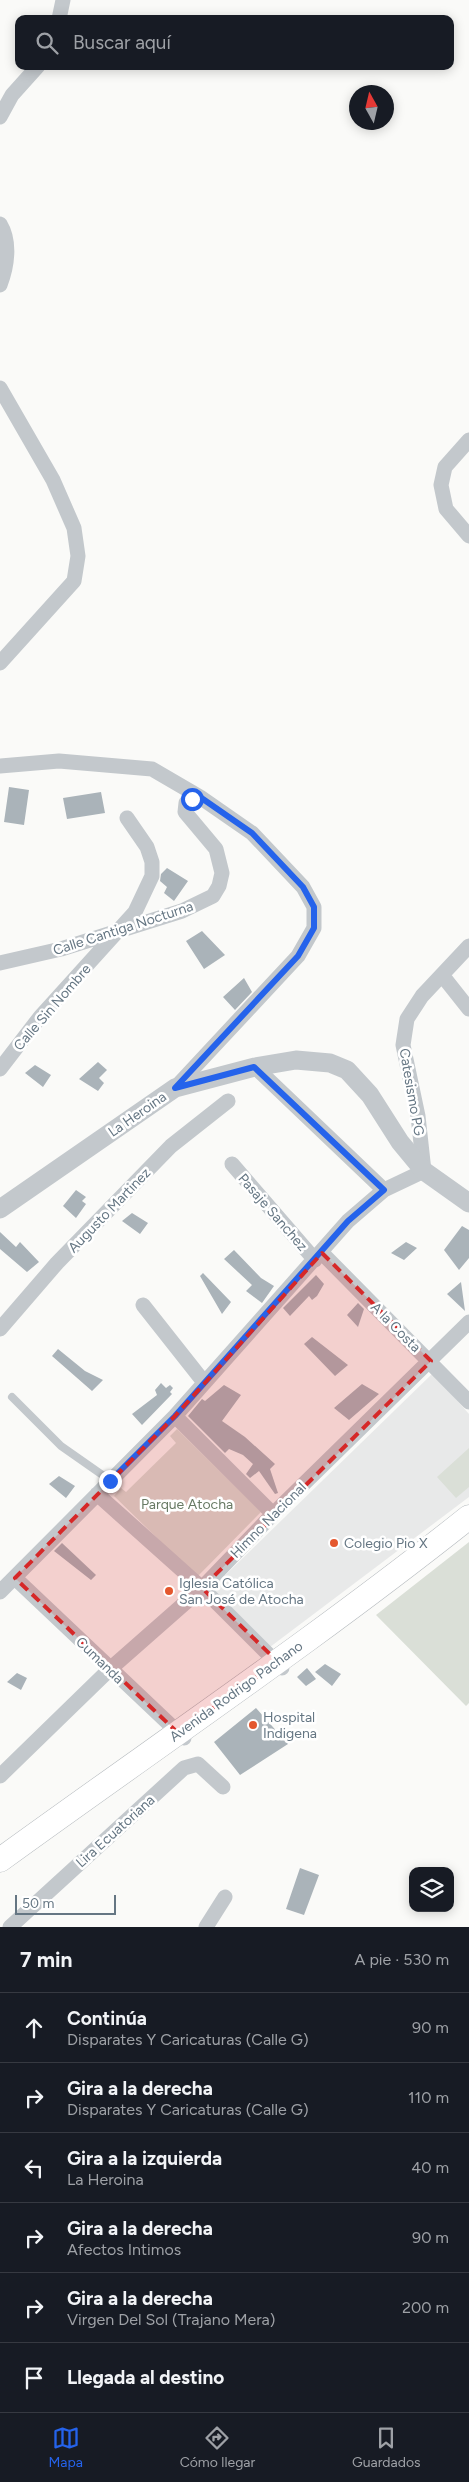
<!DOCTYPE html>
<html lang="es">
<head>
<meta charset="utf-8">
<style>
	:root { --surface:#171b24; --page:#242831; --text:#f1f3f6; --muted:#9ea1a6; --line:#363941; --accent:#2563eb }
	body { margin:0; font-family:Figtree,sans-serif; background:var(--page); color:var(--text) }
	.controls { position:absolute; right:15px; bottom:15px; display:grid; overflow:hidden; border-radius:10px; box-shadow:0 2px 12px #0003 }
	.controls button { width:45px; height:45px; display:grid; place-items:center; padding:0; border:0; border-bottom:1px solid var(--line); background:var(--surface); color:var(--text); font:25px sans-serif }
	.compass { position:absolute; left:349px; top:85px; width:45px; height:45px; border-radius:50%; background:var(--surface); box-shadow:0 2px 12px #0003; rotate:352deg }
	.scale { position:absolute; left:15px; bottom:12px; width:101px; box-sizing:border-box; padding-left:5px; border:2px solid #657683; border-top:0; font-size:14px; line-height:18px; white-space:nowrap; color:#657683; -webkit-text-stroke:4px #fff; paint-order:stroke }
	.stop { position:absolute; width:15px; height:15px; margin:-11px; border:4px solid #2563eb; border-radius:50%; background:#fff }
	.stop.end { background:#2563eb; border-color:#fff; box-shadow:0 1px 5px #0008 }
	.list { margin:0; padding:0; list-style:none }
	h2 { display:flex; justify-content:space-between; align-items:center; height:65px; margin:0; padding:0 20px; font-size:21px }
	h2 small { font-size:16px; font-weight:400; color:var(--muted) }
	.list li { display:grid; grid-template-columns:32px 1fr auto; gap:15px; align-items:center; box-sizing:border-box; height:70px; padding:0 20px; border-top:1px solid var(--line) }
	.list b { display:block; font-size:19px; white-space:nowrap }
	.list p { margin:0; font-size:16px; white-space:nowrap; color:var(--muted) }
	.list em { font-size:16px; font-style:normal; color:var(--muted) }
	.icon { flex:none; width:28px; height:28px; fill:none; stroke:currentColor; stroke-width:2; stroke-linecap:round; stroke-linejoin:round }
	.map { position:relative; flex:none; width:469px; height:1927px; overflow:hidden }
	.search { position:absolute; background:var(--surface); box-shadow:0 2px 12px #0003; left:15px; right:15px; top:15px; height:55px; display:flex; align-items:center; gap:12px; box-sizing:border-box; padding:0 18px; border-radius:10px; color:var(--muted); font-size:19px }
	.sheet { height:485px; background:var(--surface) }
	nav { display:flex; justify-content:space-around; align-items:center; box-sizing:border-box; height:70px; border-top:1px solid var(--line); background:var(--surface); font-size:14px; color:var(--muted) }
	nav a { display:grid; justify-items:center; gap:2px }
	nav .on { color:var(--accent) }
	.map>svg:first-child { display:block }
</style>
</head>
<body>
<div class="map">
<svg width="469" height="1927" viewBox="0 0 469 1927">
	<rect width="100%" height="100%" fill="#fafaf8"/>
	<!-- built -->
	<path fill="#e8e9e9" d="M433 1373 469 1414V1497L270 1647 212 1588Z"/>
	<!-- green -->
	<path fill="#dadfd7" d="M177 1429 261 1512 197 1577 114 1496 121 1488 126 1492 176 1443 170 1436Z
		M469 1448V1487L456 1498 437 1477Z
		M469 1542V1703L466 1706 376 1615Z"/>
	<!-- building -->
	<path fill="#aab3b9" d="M9 787 29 790 24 825 4 822Z
		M101 792 105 813 67 819 63 798Z
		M167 868 188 881 174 901 164 893 167 887 160 881 161 874Z
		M202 931 225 955 204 969 186 941Z
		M244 978 252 992 235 1010 223 997Z
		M98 1062 107 1070 99 1078 104 1083 98 1091 79 1079Z
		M35 1065 51 1075 43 1087 25 1073Z
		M76 1190 86 1197 82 1201 86 1204 76 1218 63 1206Z
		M132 1213 148 1223 140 1234 122 1221Z
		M462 1226 469 1230V1258L459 1270 444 1250Z
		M0 1232 16 1247 20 1242 39 1262 27 1272 0 1249Z
		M406 1242 417 1248 404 1260 391 1253Z
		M234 1250 261 1278 274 1286 262 1303 246 1291 252 1285 224 1259Z
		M203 1273 231 1302 222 1314 200 1276Z
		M316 1275 324 1284 317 1296 312 1300 309 1296 290 1316 283 1308Z
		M461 1282 465 1311 447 1294Z
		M358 1303 364 1309 358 1327 347 1315Z
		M312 1337 348 1365 335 1376 304 1344Z
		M58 1349 85 1371 103 1380 92 1391 52 1356Z
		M161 1383 166 1388 170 1385 173 1388 170 1392 172 1394 142 1425 132 1414 157 1395 155 1390Z
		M362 1384 379 1394 349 1420 334 1408Z
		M224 1385 241 1395 222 1421 245 1437 275 1464 270 1469 278 1493 275 1494 259 1471 250 1478 246 1474 253 1464 243 1455 229 1449 225 1453 188 1416 202 1399 205 1401Z
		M59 1476 75 1486 66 1498 49 1484Z
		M62 1543 96 1575 91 1580 54 1551Z
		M325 1664 341 1674 332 1686 315 1672Z
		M307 1668 316 1679 306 1686 297 1677Z
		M17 1673 27 1678 21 1690 7 1682Z
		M256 1708 288 1744 240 1775 214 1742Z
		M300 1868 319 1875 304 1915 286 1909Z"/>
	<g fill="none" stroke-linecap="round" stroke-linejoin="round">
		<!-- primary casing -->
		<g stroke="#b5babe" stroke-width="25">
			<path id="primary" d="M0 1860C157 1746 317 1638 469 1517"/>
		</g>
		<!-- service -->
		<path stroke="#c3c8cc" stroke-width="8" d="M12 1397 61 1446 111 1481"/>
		<!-- minor -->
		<path stroke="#c3c8cc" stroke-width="15" d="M59 19 63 0
			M0 117 12 95 38 66
			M0 224C11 242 7 267 0 285
			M0 388 53 480 74 528 78 556 74 581 0 663
			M469 440 445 467 441 485 446 509 469 536
			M0 766 59 761 152 769 200 797 252 833 303 887 314 907V928L298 956 175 1088
			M0 963 61 949 182 911 213 896 219 886 222 873 216 849 185 812 186 803 200 797
			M442 975 469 1009
			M255 1067 384 1190
			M0 1069 40 1017 135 912 152 876V862L147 847 127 818
			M232 1164 315 1260
			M322 1253 469 1402
			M143 1305 203 1381
			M0 1329 57 1263 171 1146 228 1101
			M175 1416 273 1514
			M97 1494 202 1588 282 1668
			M15 1578 184 1738
			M0 1592 175 1416 348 1221 384 1190 424 1171 418 1116 403 1045 407 1019 422 996 469 946
			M0 1776 110 1669 202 1588 273 1514 469 1322
			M10 1927 184 1768 198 1764 223 1787
			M206 1927 225 1897"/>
		<!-- tertiary -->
		<path stroke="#c3c8cc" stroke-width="19" d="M0 1209 175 1088 255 1067 296 1060 330 1063 347 1070 370 1095 400 1142 424 1171 469 1203"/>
		<!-- primary -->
		<use href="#primary" stroke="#fff" stroke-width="24"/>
	</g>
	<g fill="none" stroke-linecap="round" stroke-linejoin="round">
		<!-- route -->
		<path stroke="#2563eb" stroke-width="6" d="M110 1481 175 1416 348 1221 384 1190 254 1067 175 1088 298 956 314 928V907L303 887 252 833 200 797 192 799"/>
	</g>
	<!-- marked area -->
	<path fill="#d62828" fill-opacity="0.2" stroke="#d62828" stroke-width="4" stroke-dasharray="10 6" stroke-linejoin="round" d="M322 1253 431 1361 202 1588 278 1662 178 1733 15 1578 175 1416Z"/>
	<!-- markers -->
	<g fill="#e4572e" stroke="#fff" stroke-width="2">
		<circle cx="334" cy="1543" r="5"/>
		<circle cx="169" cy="1591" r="5"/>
		<circle cx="253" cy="1725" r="5"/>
	</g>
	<g text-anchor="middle" stroke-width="5" stroke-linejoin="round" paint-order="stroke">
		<!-- street labels -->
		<g font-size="14" fill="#657683" stroke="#fff">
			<text transform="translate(123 928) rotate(-18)" y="5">Calle Cantiga Nocturna</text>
			<text transform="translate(52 1007) rotate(-49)" y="5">Calle Sin Nombre</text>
			<text transform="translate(412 1092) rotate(80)" y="5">Catesismo PG</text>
			<text transform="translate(137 1114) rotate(-35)" y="5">La Heroina</text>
			<text transform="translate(109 1210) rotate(-46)" y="5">Augusto Martinez</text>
			<text transform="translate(273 1212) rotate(49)" y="5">Pasaje Sanchez</text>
			<text transform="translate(396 1327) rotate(45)" y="5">A la Costa</text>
			<text transform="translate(268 1520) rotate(-45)" y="5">Himno Nacional</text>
			<text transform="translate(100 1660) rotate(44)" y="5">Cumanda</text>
			<text transform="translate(236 1691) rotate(-36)" y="5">Avenida Rodrigo Pachano</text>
			<text transform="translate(115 1831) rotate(-42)" y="5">Lira Ecuatoriana</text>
		</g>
		<!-- park labels -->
		<g font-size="14" fill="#687a64" stroke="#fff">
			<text x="187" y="1509">Parque Atocha</text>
		</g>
		<!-- poi labels -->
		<g font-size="14" fill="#657683" stroke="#fff" text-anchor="start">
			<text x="344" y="1548">Colegio Pio X</text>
			<text x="179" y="1588">Iglesia Católica<tspan x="179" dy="16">San José de Atocha</tspan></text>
			<text x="263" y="1722">Hospital<tspan x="263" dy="16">Indigena</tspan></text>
		</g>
	</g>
</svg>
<div class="controls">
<button><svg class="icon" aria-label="layers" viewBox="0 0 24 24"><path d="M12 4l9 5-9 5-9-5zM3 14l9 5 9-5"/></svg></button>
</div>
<svg class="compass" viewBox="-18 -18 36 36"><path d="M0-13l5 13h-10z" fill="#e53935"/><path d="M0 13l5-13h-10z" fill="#9ea1a6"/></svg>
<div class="scale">50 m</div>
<div class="stop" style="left:192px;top:799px"></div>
<div class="stop end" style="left:110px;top:1481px"></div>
<div class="search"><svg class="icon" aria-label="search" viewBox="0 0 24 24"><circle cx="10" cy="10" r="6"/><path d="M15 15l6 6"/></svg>Buscar aquí</div>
</div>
<section class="sheet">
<h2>7 min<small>A pie · 530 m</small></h2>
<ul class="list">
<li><svg class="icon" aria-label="ahead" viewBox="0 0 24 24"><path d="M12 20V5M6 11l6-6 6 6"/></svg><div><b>Continúa</b><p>Disparates Y Caricaturas (Calle G)</p></div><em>90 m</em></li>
<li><svg class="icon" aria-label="right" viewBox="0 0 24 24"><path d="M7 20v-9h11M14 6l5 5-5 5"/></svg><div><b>Gira a la derecha</b><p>Disparates Y Caricaturas (Calle G)</p></div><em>110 m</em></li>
<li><svg class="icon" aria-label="left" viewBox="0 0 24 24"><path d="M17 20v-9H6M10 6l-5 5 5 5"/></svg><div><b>Gira a la izquierda</b><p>La Heroina</p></div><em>40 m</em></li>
<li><svg class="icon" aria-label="right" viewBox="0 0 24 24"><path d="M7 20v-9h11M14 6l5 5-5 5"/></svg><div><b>Gira a la derecha</b><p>Afectos Intimos</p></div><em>90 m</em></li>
<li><svg class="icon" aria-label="right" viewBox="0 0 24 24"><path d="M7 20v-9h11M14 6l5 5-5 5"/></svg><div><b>Gira a la derecha</b><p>Virgen Del Sol (Trajano Mera)</p></div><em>200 m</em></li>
<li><svg class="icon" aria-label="arrive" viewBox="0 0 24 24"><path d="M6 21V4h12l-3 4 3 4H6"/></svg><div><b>Llegada al destino</b></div></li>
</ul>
</section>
<nav>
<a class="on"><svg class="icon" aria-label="map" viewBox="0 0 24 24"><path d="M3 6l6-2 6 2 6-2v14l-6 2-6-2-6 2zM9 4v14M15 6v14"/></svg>Mapa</a>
<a><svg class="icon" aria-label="directions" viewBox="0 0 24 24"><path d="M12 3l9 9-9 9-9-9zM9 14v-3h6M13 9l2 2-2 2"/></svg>Cómo llegar</a>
<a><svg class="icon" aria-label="saved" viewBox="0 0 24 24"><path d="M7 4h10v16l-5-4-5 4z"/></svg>Guardados</a>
</nav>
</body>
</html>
